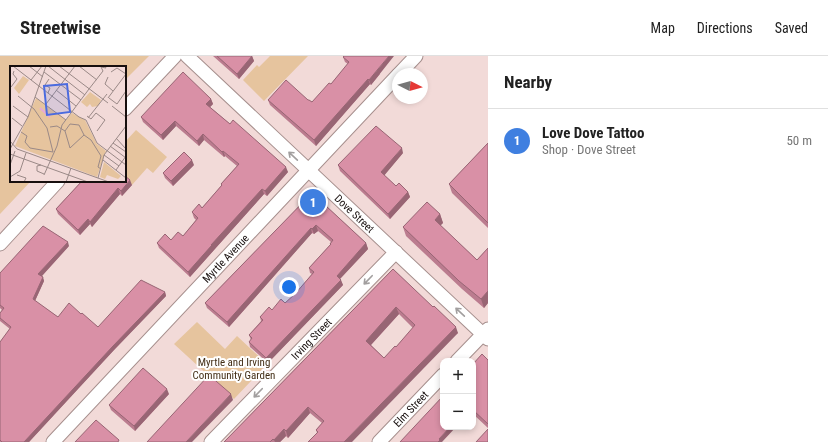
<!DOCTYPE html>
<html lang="en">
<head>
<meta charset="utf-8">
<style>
	:root { --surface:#fff; --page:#f2f2f2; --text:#222; --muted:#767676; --line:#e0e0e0; --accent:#4b6bdf }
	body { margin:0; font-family:"Roboto Condensed",sans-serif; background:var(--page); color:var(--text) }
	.controls { position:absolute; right:12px; bottom:12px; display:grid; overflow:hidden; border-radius:8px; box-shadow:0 2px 6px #0003 }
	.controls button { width:36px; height:36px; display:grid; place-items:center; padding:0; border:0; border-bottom:1px solid var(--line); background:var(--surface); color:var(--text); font:20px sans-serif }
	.compass { position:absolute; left:392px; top:12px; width:36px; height:36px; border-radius:50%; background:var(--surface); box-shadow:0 2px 6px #0003; rotate:96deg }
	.you { position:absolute; left:289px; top:231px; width:14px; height:14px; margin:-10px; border:3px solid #fff; border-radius:50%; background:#1a73e8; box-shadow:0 0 0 6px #1a73e833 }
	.badge { display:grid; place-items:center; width:26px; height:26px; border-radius:50%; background:var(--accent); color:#fff; font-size:13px; font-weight:700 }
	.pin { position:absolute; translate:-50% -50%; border:2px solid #fff; box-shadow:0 1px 4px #0006 }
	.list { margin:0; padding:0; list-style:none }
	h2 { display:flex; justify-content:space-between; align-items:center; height:52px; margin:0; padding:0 16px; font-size:17px }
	h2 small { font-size:13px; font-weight:400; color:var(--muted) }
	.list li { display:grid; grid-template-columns:26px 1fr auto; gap:12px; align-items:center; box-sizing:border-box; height:64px; padding:0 16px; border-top:1px solid var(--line) }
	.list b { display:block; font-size:15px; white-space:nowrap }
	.list p { margin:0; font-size:13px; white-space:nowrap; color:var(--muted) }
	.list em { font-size:13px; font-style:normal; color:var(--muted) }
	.map { position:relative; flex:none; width:488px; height:386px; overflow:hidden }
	header { display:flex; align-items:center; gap:24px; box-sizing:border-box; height:56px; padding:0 20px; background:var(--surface); border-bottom:1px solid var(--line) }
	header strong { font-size:19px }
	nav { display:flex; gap:22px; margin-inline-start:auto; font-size:14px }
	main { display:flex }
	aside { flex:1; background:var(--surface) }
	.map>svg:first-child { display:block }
</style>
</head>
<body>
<header>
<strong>Streetwise</strong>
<nav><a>Map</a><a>Directions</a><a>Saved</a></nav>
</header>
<main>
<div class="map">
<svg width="488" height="386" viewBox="0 0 488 386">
	<rect width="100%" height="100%" fill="#f2dad8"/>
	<!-- green -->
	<path fill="#e6c49e" d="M0 0H149L125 24V11H11V125H31L0 158Z
		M270 0H308L264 45 243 24 257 9 259 11Z
		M136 74 167 101 153 117 147 112 132 129 125 123V86Z
		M197 266 225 293 237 280 267 308 234 343 174 288Z"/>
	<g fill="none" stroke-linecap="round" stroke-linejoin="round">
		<!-- minor casing -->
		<g stroke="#a68f8d" stroke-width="15">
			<g id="minor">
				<path id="s1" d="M187 0 488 283"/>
				<path d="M399 18 416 0"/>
				<path d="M125 53 175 0"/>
				<path d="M0 188 58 125"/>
				<path d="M457 305 488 273"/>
				<path id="s2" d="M53 386 398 19"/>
				<path id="s3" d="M211 386 396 196"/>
				<path id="s4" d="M379 386 443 319"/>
			</g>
		</g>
		<!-- minor -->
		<use href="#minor" stroke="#fff" stroke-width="13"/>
	</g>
	<!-- wall -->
	<path fill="#bb7c8f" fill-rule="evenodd" d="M213 0H252L254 5 239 23Z
		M343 1 380 18 371 29 370 28 316 90 270 49 268 44H308L312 46 331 28 348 8 345 6Z
		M211 43 213 48 210 51 230 68 288 116 267 140 264 138 214 194 190 221 159 192 157 187 171 184 183 180 196 164 194 162 192 156 202 152 221 130V128L237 110 225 100 224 101 204 84 199 90 176 70 163 84 143 66 141 61Z
		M488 87V172L452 137 449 128Z
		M403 97 384 119 396 130 408 136 410 141 390 163 340 115 338 109Z
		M194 109 173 130 165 122 163 117Z
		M82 125 132 129 122 140 120 138 92 171 90 168 80 179 58 158 56 153Z
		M312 137 366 187 368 193 340 223 343 229 268 307 250 291 249 286 251 284 249 279 261 265 260 261 272 254 285 247 295 238 312 218 310 217 309 212 330 189V188L331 186 318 175 314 178 312 177 229 271 207 252 205 247Z
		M440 158 443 167 440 169 477 204 488 192V247L484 252 462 233 406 180 403 171Z
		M69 190 42 220 44 225 35 245 58 261 81 258 98 271 165 236 166 240 114 294 29 386H0V286L10 273 0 265V257L2 254 0 252V217Z
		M393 213 458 277 317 377 316 374 322 367 310 357 288 382 286 380 280 386H224ZM399 258 413 272 396 291 384 302 371 289Z
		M488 304V372L473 358V308Z
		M169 338 135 375 111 354 109 349Z"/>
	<!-- shaded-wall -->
	<path fill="#986574" d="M252 0 254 5 239 23 237 18Z
		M389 0H394L371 29 369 24Z
		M368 23 370 28 316 90 314 84Z
		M211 43 213 48 208 53 206 48Z
		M175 65 176 70 163 84 161 79Z
		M203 78 204 84 199 90 197 85Z
		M402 92 403 97 383 121 381 116Z
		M223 95 225 100 224 101 222 96Z
		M192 104 194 109 173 130 171 125Z
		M286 111 288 116 267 140 265 135Z
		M130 124 132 129 122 140 121 135Z
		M118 132 120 138 92 171 90 166Z
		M262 133 264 138 214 194 190 221 188 216 211 189Z
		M408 136 410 141 390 163 388 158Z
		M440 158 443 167 438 172 435 164Z
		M88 163 90 168 80 179 78 174Z
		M316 169 318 175 314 178 312 173Z
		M311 172 312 177 229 271 227 266Z
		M68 186 69 190 40 222 38 218Z
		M366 187 368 193 338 225 337 220Z
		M43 221 44 225 34 247 33 243Z
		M341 224 343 229 268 307 266 302Z
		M488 235V247L484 252 481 243Z
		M165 236 166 240 114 294 29 386H24L113 290Z
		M396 251 399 258 369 291 366 285Z
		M456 271 458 277 352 386H344Z
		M167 333 169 338 135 375 134 370Z
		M231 338 233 344 192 386H186Z
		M308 351 310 357 288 382 286 375Z
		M450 371H456L442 386H438L439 383Z
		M284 373 286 380 280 386H275L274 384Z"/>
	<!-- building -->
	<path fill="#d990a6" stroke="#986574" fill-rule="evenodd" d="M217 0H252L237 18Z
		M344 0H389L378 13 369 24 368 23 314 84 268 44 286 24 308 44H309L312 46 329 27 331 28 349 6 343 1Z
		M183 16 211 43 206 48 230 68 233 64 286 111 265 135 262 133 211 189H212L188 216 157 187 165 178 171 184 178 176 183 180 198 162 192 156 199 148 202 152 222 129 221 128 239 108 223 95 222 96 203 78 197 85 175 65 161 79 141 61Z
		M376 70 402 92 381 116 396 130 399 127 408 136 388 158 338 109Z
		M488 87V167L449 128Z
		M184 96 192 104 171 125 163 117Z
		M125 120 130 124 121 135 118 132 90 166 88 163 78 174 56 153 82 125H125Z
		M312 137 366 187 337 220 341 224 266 302 249 286 252 282 249 279 263 264 260 261 269 251 272 254 281 243 285 247 295 238 314 216 309 212 331 188H330L333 184 316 169 312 173 311 172 227 266 205 247Z
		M427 146 440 158 435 164 477 204 488 192V235L481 243 459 225 403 171Z
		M43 170 68 186 38 218 43 221 33 243 58 261 69 247 81 258 82 257 98 271 141 224 165 236 113 290 24 386H2L0 384V286L11 271 0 262V257L4 252 0 249V217Z
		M393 213 433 251 434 250 456 271 344 386H308L318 376 316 374 324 365 308 351 286 375 284 373 274 384 273 383 270 386H224ZM396 251 415 269 396 291 395 290 384 302 366 285Z
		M482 298 488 304V368L473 354V308Z
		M143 312 167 333 134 370 109 349Z
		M209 319 231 338 186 386H147Z
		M443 340V371H450L439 383 440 384 438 386H400Z
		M96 364 119 384 118 386H75Z
		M488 373V386H476Z"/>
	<!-- one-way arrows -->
	<defs><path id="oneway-shaft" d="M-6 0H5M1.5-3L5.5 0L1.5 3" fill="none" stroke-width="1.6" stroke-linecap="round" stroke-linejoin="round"/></defs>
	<g stroke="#a29f9f">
		<use href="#oneway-shaft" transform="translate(293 100) rotate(-137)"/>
		<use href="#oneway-shaft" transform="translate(368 224) rotate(134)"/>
		<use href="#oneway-shaft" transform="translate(460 256) rotate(-137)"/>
		<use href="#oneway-shaft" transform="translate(258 337) rotate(134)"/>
	</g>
	<g text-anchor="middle" stroke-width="4" stroke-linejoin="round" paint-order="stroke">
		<!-- street labels -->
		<g font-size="11" fill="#170f0e" stroke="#fff">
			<text dy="4" stroke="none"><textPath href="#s1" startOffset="230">Dove Street</textPath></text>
			<text dy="4" stroke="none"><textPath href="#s2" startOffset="252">Myrtle Avenue</textPath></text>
			<text dy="4" stroke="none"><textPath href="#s3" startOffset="144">Irving Street</textPath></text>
			<text dy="4" stroke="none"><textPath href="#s4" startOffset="46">Elm Street</textPath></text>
		</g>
		<!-- park labels -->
		<g font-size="11" fill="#432e16" stroke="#fff">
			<text x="234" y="310">Myrtle and Irving<tspan x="234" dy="13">Community Garden</tspan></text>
		</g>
	</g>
	<!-- overview -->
	<g transform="translate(10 10)">
		<rect width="116" height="116" fill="#f2dad8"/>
		<path d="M13 10 19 14 9 28 4 22ZM80 26 91 34 88 40 82 41 80 38 77 41 71 36ZM26 32 56 54 62 47 75 54 87 78 96 85 87 111 5 80ZM94 96 111 110 108 113 97 109 95 113 90 111Z" fill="#e6c49e"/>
		<path fill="none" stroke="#e7a9d5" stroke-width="2" d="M30 42 40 51"/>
		<path fill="none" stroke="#9a8987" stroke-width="1" d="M3 0 69 51 76 54 87 77 116 99M19 0 33 11M38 0 75 29M49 0 98 37M69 0 87 14M34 6 71 34M101 6 107 2 116 8M98 11 95 18 103 25M21 14 32 0M1 21 7 13 3 8 4 5M79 23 93 5 91 1 96 2 95 0M46 24 66 40M38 27 40 22 35 19 39 13M8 30 24 43 37 62 43 86 20 82 15 76 17 70 11 66M25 31 56 54M98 32 116 8M99 32 107 38 116 25M36 38 65 0M3 40 18 51M102 40 116 51M77 50 81 53 86 47 95 54 87 65M2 52 12 60M78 52 97 28M40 61 47 60 55 65 60 82 74 69M55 65 60 58 69 59 74 69 81 74 91 90 88 101 91 103M106 72 116 83M0 75 7 83 99 116M103 77 116 86M100 80 116 92M0 83 18 51 36 0M0 88 78 116M94 89 109 100M93 94 116 112M0 99 5 85M31 99 27 100V105L34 108M106 104 116 90M7 109 16 112 14 116M34 109 47 80 52 59 79 23M0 111 10 105 16 87M88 112 94 89 116 60M56 116 61 102"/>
		<path fill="#4b6bdf" fill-opacity="0.15" stroke="#4b6bdf" stroke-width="2" d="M57 18 60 46 37 49 34 20Z"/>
		<rect width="116" height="116" fill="none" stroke="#170f0e" stroke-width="2"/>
	</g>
</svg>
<div class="controls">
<button>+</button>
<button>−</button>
</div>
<svg class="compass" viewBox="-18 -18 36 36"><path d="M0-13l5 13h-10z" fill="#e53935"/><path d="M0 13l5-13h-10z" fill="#767676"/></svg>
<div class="you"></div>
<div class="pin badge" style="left:313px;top:146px;background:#3f7fe0">1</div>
</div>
<aside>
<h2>Nearby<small></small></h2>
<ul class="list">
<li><span class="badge" style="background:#3f7fe0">1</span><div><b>Love Dove Tattoo</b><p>Shop · Dove Street</p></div><em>50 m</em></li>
</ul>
</aside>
</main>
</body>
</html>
